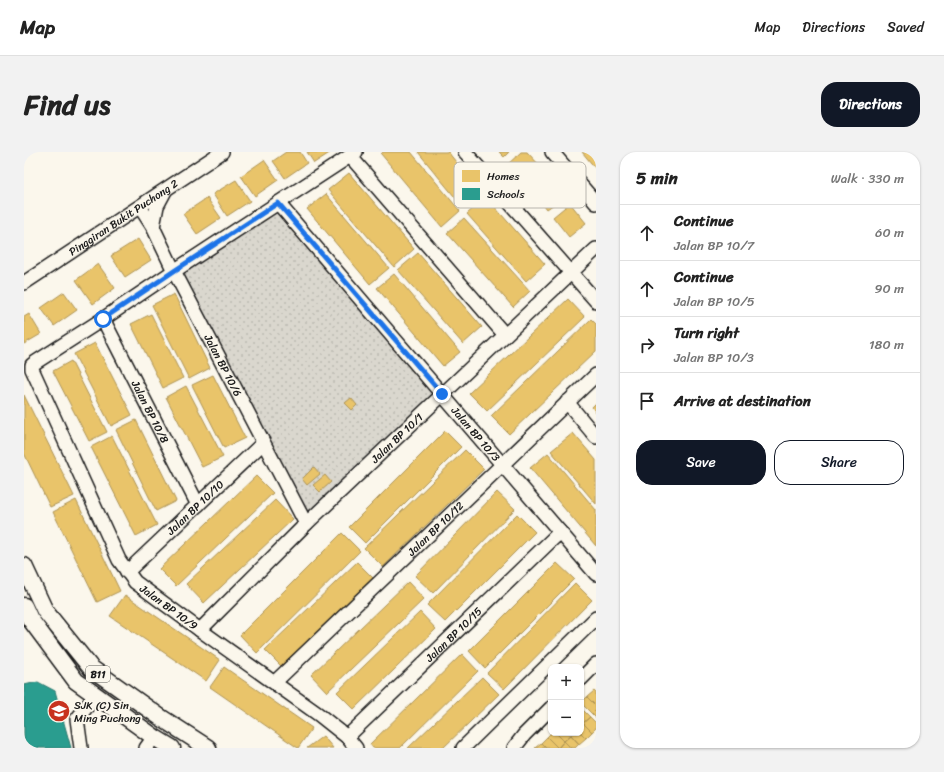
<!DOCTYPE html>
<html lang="en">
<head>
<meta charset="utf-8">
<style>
	:root { --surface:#fff; --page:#f2f2f2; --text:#222; --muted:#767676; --line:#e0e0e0; --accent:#111827 }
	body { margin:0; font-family:Sriracha,sans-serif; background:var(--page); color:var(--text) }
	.controls { position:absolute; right:12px; bottom:12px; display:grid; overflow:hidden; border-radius:8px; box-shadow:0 1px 3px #0004 }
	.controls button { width:36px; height:36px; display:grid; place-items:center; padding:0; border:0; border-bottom:1px solid var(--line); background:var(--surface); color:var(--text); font:20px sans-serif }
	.stop { position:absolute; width:12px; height:12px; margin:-9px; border:3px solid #1a73e8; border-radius:50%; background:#fff }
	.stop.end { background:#1a73e8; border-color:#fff; box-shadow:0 1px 4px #0008 }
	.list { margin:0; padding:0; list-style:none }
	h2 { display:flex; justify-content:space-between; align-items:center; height:52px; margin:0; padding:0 16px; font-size:17px }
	h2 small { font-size:13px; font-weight:400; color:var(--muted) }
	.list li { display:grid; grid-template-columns:26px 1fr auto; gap:12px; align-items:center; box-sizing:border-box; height:56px; padding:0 16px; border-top:1px solid var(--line) }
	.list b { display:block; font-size:15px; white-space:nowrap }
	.list p { margin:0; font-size:13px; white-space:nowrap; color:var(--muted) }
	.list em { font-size:13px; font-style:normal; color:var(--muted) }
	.actions { display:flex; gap:8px; padding:12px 16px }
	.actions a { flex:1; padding:9px 0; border:1px solid var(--accent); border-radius:16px; text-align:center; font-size:14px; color:var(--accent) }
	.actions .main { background:var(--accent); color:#fff }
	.icon { flex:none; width:22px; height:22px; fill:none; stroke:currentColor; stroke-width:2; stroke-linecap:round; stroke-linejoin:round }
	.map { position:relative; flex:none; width:572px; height:596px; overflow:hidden; border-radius:16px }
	header { display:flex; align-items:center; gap:24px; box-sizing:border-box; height:56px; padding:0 20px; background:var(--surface); border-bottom:1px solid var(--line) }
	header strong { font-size:19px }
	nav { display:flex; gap:22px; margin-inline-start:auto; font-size:14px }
	.intro { display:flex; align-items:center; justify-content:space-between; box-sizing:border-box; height:96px; padding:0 24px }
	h1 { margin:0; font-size:28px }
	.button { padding:10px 18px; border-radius:16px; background:var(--accent); color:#fff; font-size:14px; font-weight:700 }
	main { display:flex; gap:24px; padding:0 24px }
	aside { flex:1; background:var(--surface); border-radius:16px; box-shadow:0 1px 3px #0004 }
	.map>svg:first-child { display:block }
</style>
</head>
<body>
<header>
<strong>Map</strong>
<nav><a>Map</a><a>Directions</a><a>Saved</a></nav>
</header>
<div class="intro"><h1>Find us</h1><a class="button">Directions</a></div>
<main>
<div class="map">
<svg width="572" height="596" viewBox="0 0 572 596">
	<defs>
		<pattern id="park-dots" width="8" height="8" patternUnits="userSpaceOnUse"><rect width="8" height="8" fill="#dad7ce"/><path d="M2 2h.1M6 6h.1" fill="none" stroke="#bab8b0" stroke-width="1.8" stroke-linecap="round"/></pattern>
	</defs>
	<rect width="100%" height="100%" fill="#fbf7ec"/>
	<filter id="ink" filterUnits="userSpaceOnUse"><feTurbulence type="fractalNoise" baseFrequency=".025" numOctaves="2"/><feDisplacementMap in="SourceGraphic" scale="8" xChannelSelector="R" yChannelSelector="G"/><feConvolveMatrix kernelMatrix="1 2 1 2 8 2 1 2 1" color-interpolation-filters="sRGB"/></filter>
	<g filter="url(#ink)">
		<!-- park -->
		<path fill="url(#park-dots)" stroke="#7b7a75" d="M254 51 418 242 282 372 150 119Z"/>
		<!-- homes -->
		<path fill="#e9c46a" stroke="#ac9253" d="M262 0H276L283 11 261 26 249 9Z
			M283 0H307L290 11Z
			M359 0H387L436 59 418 75 357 2Z
			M394 0H424L457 41 439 55Z
			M475 0H485L480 5Z
			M497 0H503L519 17 502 33 483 13Z
			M558 0H572V17Z
			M240 8 254 28 231 44 217 24Z
			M325 21 390 97 370 115 304 38Z
			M524 24 540 45 523 57 508 37Z
			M212 28 226 49 203 64 189 42Z
			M302 42 365 116 346 132 283 57Z
			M462 45 521 112 502 129 443 62Z
			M183 46 197 66 173 82 159 62Z
			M546 51 562 71 545 85 529 65Z
			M440 66 506 139 489 155 423 81Z
			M114 87 127 108 101 125 87 104Z
			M394 101 458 175 439 192 374 118Z
			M74 112 91 136 69 152 52 128Z
			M370 122 436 200 419 214 353 136Z
			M40 140 53 158 30 174 17 156Z
			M150 142 186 216 165 227 128 153Z
			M544 147 561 165 463 259 445 241Z
			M5 162 17 182 0 192V165Z
			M127 162 159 226 139 236 107 172Z
			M567 167 572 172V199L485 282 467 264Z
			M71 191 108 263 87 274 50 202Z
			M47 209 83 280 65 289 29 219Z
			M189 223 221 286 200 296 168 233Z
			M162 234 199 305 178 315 142 245Z
			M0 243 50 344 26 355 0 301Z
			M327 246 333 253 328 258 321 251Z
			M572 251V260L568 255Z
			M112 268 152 349 132 359 92 278Z
			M421 279 437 295 341 391 325 375Z
			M549 281 572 308V352L527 299Z
			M88 284 133 373 112 384 67 295Z
			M441 298 460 317 359 415 340 396Z
			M524 301 572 358V394L506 316Z
			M290 315 296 322 283 333 278 327Z
			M301 323 307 330 296 340 289 333Z
			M232 324 249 341 152 434 135 417Z
			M473 340 491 357 409 441 391 424Z
			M52 348 96 439 73 450 29 360Z
			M251 348 269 367 180 451 162 432Z
			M493 362 511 380 421 470 403 453Z
			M318 381 336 399 233 501 216 483Z
			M333 410 349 426 257 514 241 498Z
			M533 411 550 427 461 516 445 499Z
			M384 430 400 447 303 540 287 523Z
			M551 431 568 448 480 537 463 521Z
			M101 443 196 508 182 529 86 464Z
			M396 460 412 477 330 557 313 540Z
			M438 502 454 519 376 596H349L346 592Z
			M200 515 288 576 274 596 186 535Z
			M458 525 475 542 419 596H384Z
			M570 539 572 541V554L563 545Z
			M563 545 572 554V558L568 562 557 551Z
			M557 556 566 565 559 571 557 569Z
			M572 558V566L568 562Z
			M566 565 572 571V576L568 580 559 571Z
			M559 571 568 580 562 586 557 581V573Z
			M527 581H532L540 589 534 596 523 585Z
			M532 581H544L547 583 540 589Z
			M549 581H557L562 586 555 592 547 583Z
			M547 583 555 592 551 596H547L540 589Z
			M299 584 309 596H283Z
			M523 585 534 596H522L517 591Z
			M540 589 547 596H534Z
			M517 591 522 596H511Z"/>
		<!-- schools -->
		<path fill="#2a9d8f" stroke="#26766c" d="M14 530 31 539 47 596H0V533Z"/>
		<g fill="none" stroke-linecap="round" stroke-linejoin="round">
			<!-- minor casing -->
			<g stroke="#1c1c1c" stroke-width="16">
				<g id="minor">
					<path d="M441 0 572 149"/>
					<path d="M528 0 572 51"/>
					<path d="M326 4 481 183"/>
					<path id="s1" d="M254 51 572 422"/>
					<path id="s2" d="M116 55 129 75 150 119 282 372"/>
					<path d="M129 75 133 54 141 39"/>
					<path id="s3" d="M0 131 198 0"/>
					<path id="s4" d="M79 167 174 353"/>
					<path d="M543 250 572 285"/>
					<path id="s5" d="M103 420 239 291"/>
					<path id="s6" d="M176 478 282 372 572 97"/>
					<path d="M557 527 572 512"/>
					<path id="s7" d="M251 530 572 223"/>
					<path id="s8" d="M323 585 536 380"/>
					<path d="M57 596 53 567 72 543"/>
					<path d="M122 596 130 585"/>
					<path d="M332 596 323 585 294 562 176 478 111 430 95 408 8 217V213L12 210 79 167 150 119 332 0"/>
					<path d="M439 596 572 466"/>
					<path d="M490 596 500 583 527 556"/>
				</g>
			</g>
			<!-- major casing -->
			<g stroke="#1c1c1c" stroke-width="19">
				<path id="major" d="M0 414 21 459 67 516 136 565 184 596
					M0 454 6 467 52 529 130 585 148 596"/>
			</g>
			<!-- minor -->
			<use href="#minor" stroke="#fbf7ec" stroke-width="13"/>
			<!-- major -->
			<use href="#major" stroke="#fbf7ec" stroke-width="16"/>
		</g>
	</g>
	<g fill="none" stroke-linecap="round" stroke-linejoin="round" filter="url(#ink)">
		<!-- route -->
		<path stroke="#1a73e8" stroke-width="5" d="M79 167 150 119 254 51 418 242"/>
	</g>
	<!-- icons -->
	<defs>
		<g id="school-disc" transform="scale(1.15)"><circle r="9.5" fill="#c8321e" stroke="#fbf7ec"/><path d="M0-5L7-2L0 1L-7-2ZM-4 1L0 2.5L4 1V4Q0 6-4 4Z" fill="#fff"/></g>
	</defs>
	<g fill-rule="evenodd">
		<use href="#school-disc" x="35" y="559"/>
	</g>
	<g text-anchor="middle" stroke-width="4" stroke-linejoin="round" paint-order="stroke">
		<!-- shield labels -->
		<rect fill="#fbf7ec" stroke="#5f5e5a" stroke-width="1" x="62" y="514" width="24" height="16" rx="3"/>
		<g font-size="10" font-weight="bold" fill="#1c1c1c">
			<text x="74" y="526">B11</text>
		</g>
		<!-- street labels -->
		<g font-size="11" fill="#1c1c1c" stroke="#fbf7ec">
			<text dy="4" stroke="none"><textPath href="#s3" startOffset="119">Pinggiran Bukit Puchong 2</textPath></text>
			<text dy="4" stroke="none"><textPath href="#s2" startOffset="179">Jalan BP 10/6</textPath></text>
			<text dy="4" stroke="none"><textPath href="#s4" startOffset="104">Jalan BP 10/8</textPath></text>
			<text dy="4" stroke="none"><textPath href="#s1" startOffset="304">Jalan BP 10/3</textPath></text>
			<text dy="4" stroke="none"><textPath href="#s6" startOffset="275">Jalan BP 10/1</textPath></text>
			<text dy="4" stroke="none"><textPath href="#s5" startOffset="94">Jalan BP 10/10</textPath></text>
			<text dy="4" stroke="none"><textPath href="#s7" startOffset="222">Jalan BP 10/12</textPath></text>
			<text transform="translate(145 455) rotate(36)" y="4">Jalan BP 10/9</text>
			<text dy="4" stroke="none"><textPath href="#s8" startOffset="148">Jalan BP 10/15</textPath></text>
		</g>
		<!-- poi labels -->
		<g font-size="11" fill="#1c1c1c" stroke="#fbf7ec" text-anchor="start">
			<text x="50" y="557">SJK (C) Sin<tspan x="50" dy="13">Ming Puchong</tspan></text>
		</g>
	</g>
	<!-- legend -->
	<rect x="430" y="10" width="132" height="46" rx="6" fill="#fbf7ec" stroke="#b8b5ae" stroke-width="1"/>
	<rect x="438" y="18" width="18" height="12" fill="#e9c46a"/>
	<rect x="438" y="36" width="18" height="12" fill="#2a9d8f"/>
	<g font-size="11" fill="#1c1c1c">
		<text x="463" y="28">Homes</text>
		<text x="463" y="46">Schools</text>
	</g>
</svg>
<div class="controls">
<button>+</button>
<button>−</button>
</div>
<div class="stop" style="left:79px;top:167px"></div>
<div class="stop end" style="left:418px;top:242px"></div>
</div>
<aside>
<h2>5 min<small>Walk · 330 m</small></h2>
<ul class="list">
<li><svg class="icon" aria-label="ahead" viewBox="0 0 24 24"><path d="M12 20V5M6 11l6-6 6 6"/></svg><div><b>Continue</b><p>Jalan BP 10/7</p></div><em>60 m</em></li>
<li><svg class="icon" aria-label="ahead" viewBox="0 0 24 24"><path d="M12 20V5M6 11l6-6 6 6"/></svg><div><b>Continue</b><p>Jalan BP 10/5</p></div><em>90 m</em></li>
<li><svg class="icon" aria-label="right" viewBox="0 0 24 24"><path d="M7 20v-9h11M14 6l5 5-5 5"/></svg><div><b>Turn right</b><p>Jalan BP 10/3</p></div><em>180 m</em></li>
<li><svg class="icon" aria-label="arrive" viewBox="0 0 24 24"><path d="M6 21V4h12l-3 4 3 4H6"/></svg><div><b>Arrive at destination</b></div></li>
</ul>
<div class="actions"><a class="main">Save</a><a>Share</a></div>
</aside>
</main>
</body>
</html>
